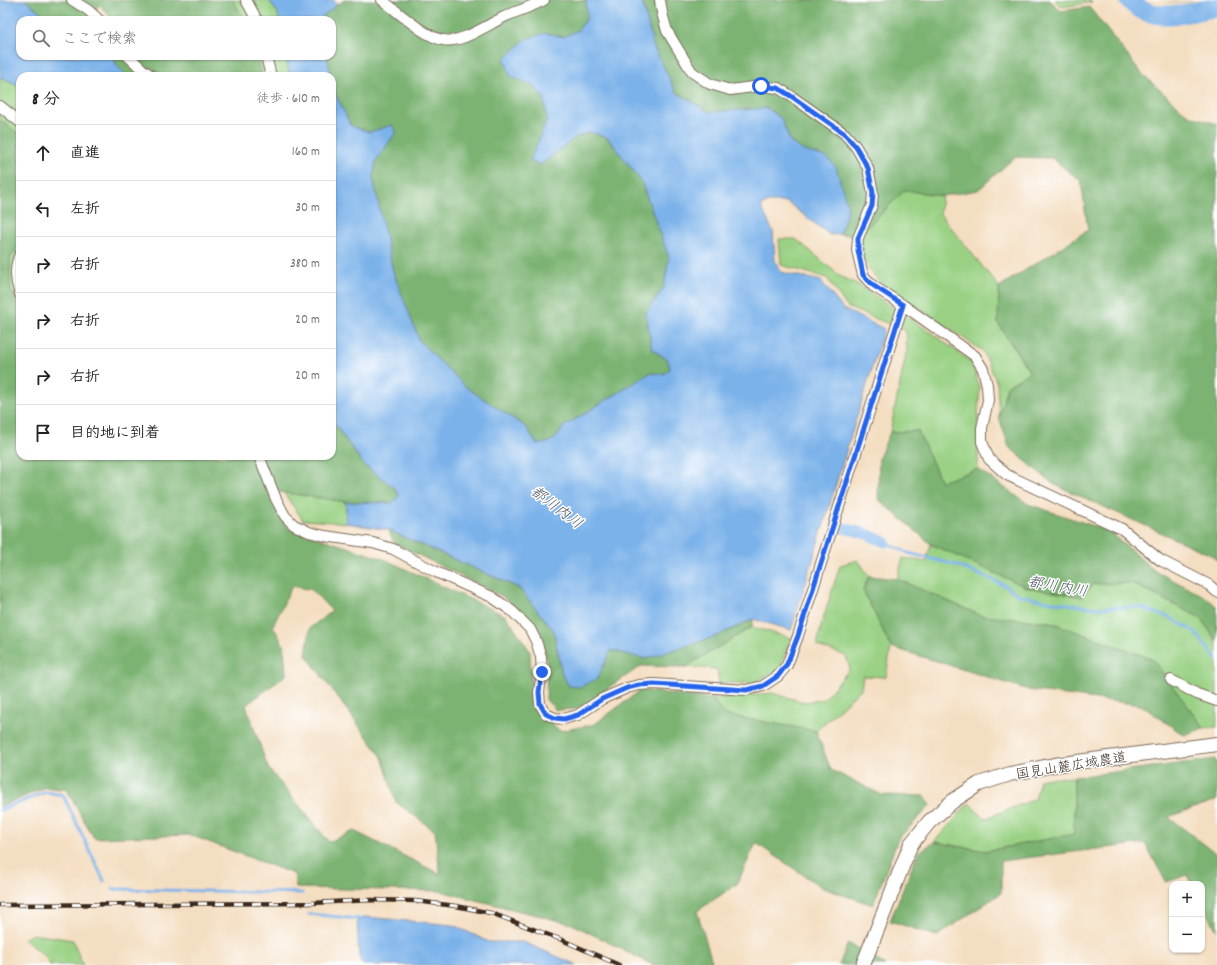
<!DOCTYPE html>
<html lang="ja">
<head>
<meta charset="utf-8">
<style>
	:root { --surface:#fff; --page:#f2f2f2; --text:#222; --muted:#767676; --line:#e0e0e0 }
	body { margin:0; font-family:Dekko,"Klee One",sans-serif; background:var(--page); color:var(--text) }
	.controls { position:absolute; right:12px; bottom:12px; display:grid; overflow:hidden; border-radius:8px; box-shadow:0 1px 3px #0004 }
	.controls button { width:36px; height:36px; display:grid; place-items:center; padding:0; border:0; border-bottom:1px solid var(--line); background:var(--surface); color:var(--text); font:20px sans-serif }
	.stop { position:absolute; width:12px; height:12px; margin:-9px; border:3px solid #2563eb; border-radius:50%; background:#fff }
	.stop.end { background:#2563eb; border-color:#fff; box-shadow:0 1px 4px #0008 }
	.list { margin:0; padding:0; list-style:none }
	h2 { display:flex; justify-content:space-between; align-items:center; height:52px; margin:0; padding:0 16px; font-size:17px }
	h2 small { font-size:13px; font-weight:400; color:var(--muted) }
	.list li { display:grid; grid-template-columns:26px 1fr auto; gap:12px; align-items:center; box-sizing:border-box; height:56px; padding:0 16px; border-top:1px solid var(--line) }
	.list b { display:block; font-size:15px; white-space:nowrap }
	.list em { font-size:13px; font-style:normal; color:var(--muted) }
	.icon { flex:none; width:22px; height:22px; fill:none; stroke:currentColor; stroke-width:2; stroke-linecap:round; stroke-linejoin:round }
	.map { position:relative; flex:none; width:1217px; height:965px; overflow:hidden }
	.search { position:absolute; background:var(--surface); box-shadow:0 1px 3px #0004; left:16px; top:16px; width:320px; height:44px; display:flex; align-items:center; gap:10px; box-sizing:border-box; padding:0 14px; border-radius:12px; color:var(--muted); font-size:15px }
	.panel { position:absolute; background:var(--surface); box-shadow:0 1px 3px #0004; left:16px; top:72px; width:320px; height:388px; border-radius:12px }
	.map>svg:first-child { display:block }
</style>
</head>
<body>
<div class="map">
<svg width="1217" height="965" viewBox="0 0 1217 965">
	<rect width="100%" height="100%" fill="#fff"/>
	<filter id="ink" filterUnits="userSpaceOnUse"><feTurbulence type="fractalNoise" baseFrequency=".025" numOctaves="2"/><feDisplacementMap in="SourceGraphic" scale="8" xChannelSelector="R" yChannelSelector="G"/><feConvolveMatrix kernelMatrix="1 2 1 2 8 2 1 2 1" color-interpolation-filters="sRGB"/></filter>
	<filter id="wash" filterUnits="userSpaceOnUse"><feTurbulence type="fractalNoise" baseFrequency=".012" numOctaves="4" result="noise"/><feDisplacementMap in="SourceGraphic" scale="16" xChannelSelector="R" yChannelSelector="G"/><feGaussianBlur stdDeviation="0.9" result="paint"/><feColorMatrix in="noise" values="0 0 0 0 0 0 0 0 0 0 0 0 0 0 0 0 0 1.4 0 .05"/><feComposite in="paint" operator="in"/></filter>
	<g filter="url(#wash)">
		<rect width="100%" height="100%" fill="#f4dec1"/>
		<!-- built -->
		<path fill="#e0ceb1" d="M1162 0H1217V1L1173 5Z"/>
		<!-- green -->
		<path fill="#9ad184" stroke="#6a7e51" d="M233 0H269L278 13 279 20H244Z
			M1055 0H1091L1092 2 1062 7Z
			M256 56H286L290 76H261Z
			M0 77 16 84 20 88V135L0 120Z
			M905 190 942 196 940 214 999 287 998 323 1030 373 1007 386 999 417 997 383 983 351 879 282 863 260 858 236Z
			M779 239H796L841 277 857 284 932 333 971 362 980 387 978 415V469L941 482 918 431 890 432 907 349 906 331 847 307 827 278 781 265Z
			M20 241V306L10 289V259Z
			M283 492 346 502V523L303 520Z
			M931 544 1026 587 1082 597 1093 584 1131 583 1201 618 1217 642V727L1204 728 1152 659 1050 622 982 616 897 579 903 558 926 562Z
			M858 560 869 576 863 590 891 647 886 677 863 676 861 689 816 731 725 715 712 699 772 693 804 702 824 699 850 669 846 656 817 646 821 626 840 565Z
			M752 627 791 638 779 670 753 683H719L717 669 685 667Z
			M1074 777V834L987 851 934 842 969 803 984 819 1035 799 1040 779Z
			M32 934 73 940 83 965H50L45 956 24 939Z"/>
		<!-- forest -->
		<path fill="#7bb372" stroke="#5b6e48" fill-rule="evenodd" d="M25 0H233L244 20H113L99 4 92 20H50Z
			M344 0H586L587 18 578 30 564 37 545 33 511 76 533 85 544 98 547 120 530 161 540 165 576 137 590 132 608 138 641 181 669 258 664 287 646 313 652 349 668 360 670 370 664 374 650 373 563 427C559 438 549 445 537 444L526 427 467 388 420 343 393 271 373 178 376 161 396 132 392 125 370 132 351 126 335 93 327 56H332V20H322L323 16Z
			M642 0H1050L1061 11 1089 7 1143 75 1188 115 1217 124V561L1213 556 1053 484 1009 447 999 417 1007 386 1030 372 998 323 999 287 1088 230 1081 181 1052 158 1015 157 978 190 942 196 905 190 858 236 840 234 848 208 826 157 804 151 791 143 781 118 767 108 709 112 676 92 653 45Z
			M112 56H256L261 76H125L120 72Z
			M0 120 20 135V241L10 259V289L20 306V456H332V420L364 465 395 488 399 496 392 503 346 502 267 490 288 528 384 559 506 616 530 651 532 705 560 731 595 724 641 690 712 699 725 715 816 731 831 770 882 795 925 796 930 806 898 839 873 905 823 888 756 843 737 884 697 911 713 965H653L572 924 440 891 296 888 294 874 190 835 94 838 67 790 46 787 0 807ZM292 586 312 590 332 611 310 628 306 655 382 757 396 802 435 831 440 874 354 831 329 842 268 768 246 705 286 675 284 646 273 626Z
			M918 431 941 482 978 469 1028 504 1109 531 1155 571 1206 597 1217 607V642L1201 618 1131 583 1093 584 1082 597 1026 587 931 544 878 499 879 458 890 432Z
			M388 530 519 588 554 631 562 674 597 679 611 650 645 659 717 636 753 619 752 627 685 667 641 666 577 709 556 710 546 700 547 662 540 631 502 596 394 543Z
			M869 576 897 579 982 616 1050 622 1152 659 1204 728 1184 735 1141 705 1029 690 891 647 863 590Z
			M1215 759 1217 766V800L1168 817 1217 854V931L1202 902V884H1192L1188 875 1166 882 1145 843 1001 861V893L937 936 890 921 918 853 934 842 987 851 1074 834V777Z
			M848 943 885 965H839Z"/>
		<!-- water -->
		<path fill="#7cb2ea" stroke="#5c6e84" d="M0 0H25L50 20H20V56H112L118 67 127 76H20V88L16 84 0 77Z
			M269 0H334L337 5 323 16 322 20H279L278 13Z
			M586 0H642L653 45 676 92 709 112 767 108 781 118 791 143 804 151 826 157 836 167 848 208 840 234 830 235 787 202H768L761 206 773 232 775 261 781 272 821 281 843 309 884 329 791 630 753 619 717 636 645 659 611 650 597 679 579 687 569 686 562 674 554 631 519 588 388 530 346 523V502L392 503 399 496 395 488 364 465 332 420V80L335 93 351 126 370 132 392 125 396 132 376 161 373 178 393 271 420 342 467 388 526 427 537 444C549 445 559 438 563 427L650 373 664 374 670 369 668 360 652 349 646 313 664 287 669 258 641 181 608 138 590 132 576 137 540 165 530 161 547 120 544 98 533 85 511 77 504 59 526 39 545 33 564 37 578 30 587 18Z
			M286 56H327L331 76H290Z
			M365 917 453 925 489 942H523L577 965H363L359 958 357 921Z"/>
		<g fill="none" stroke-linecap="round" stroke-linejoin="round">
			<!-- stream -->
			<path stroke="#7cb2ea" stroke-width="3" d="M885 542 908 553 956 565 1004 585 1019 595 1046 601 1097 608 1138 607 1168 617 1194 631 1217 660
				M0 810 46 792 63 795 104 881
				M113 889 302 893
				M309 914 359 919 362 921"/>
			<!-- canal -->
			<path stroke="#7cb2ea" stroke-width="11" d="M839 527 864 533 885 542"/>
			<!-- river -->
			<path stroke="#7cb2ea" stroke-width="19" d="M1129 0C1133 4 1138 9 1144 11 1168 20 1193 12 1217 7"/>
		</g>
	</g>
	<g filter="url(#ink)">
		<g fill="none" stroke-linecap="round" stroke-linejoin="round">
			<!-- street casing -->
			<g stroke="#7c6957" stroke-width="12">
				<path id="street" d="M72 0 88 10 99 20
					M246 0 257 20
					M382 0C397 11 425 37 443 40 461 44 487 25 504 17 517 11 531 7 544 0
					M660 0 662 13 667 31 692 72 710 84 730 90 761 86 778 88 791 96 845 134 856 147 868 168 873 193 872 205 858 238 857 250 863 275 873 286 903 305 975 356 983 369 987 385 988 400 982 428V442L989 459 1007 475 1122 529 1160 560 1209 585 1217 592
					M128 56 142 69 152 76
					M266 56 271 76
					M0 106 20 122
					M20 254C14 267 15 280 20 294
					M259 456 276 499 285 516 294 525 309 532 325 536 373 543 393 549 436 572 492 597 512 611 530 629 536 641 541 657 542 672 539 692 540 704 546 714 555 718 563 719 578 715 602 699 627 688 639 685 654 684 746 690 763 686 778 676 787 665 798 636 903 305
					M1171 680 1197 694 1217 701"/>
			</g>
			<!-- secondary casing -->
			<g stroke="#7c6957" stroke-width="16">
				<path id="secondary" d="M863 965 911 844 929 822 953 801 979 784 1010 774 1054 765 1217 744"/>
			</g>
			<!-- street -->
			<use href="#street" stroke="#fff" stroke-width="10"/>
			<!-- secondary -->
			<use href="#secondary" stroke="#fff" stroke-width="14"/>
			<!-- rail casing -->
			<g stroke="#3b2a1e" stroke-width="4.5">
				<path id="rail" d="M0 905 312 903 371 900 415 901 456 906 491 913 562 940 619 965"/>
			</g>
			<!-- rail -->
			<use href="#rail" stroke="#fff" stroke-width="3" stroke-dasharray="9" stroke-linecap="butt"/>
		</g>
	</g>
	<g fill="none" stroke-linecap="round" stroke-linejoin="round" filter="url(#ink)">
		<!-- route -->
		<path stroke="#2563eb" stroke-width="5" d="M542 672 539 692 540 704 546 714 555 718 564 719 578 715 602 699 627 688 639 685 654 684 746 690 763 686 778 676 787 664 798 636 903 305 874 286 863 275 858 250V238L872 206 873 193 868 168 856 147 845 134 791 96 778 88 761 86"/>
	</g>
	<g text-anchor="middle" stroke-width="3" stroke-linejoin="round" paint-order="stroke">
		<!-- street labels -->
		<g font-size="14" fill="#3b2a1e" stroke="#fff">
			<text transform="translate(1071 765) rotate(-9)" y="5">国見山麓広域農道</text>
		</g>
		<!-- water labels -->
		<g font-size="15" font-style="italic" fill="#525a65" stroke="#fff">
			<text transform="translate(557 507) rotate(37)" y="5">都川内川</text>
			<text transform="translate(1058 586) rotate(10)" y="5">都川内川</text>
		</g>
	</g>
</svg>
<div class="controls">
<button>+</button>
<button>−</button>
</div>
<div class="stop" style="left:761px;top:86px"></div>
<div class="stop end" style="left:542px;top:672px"></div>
<div class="search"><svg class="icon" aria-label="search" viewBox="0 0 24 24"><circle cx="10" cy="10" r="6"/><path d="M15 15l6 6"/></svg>ここで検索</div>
<section class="panel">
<h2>8 分<small>徒歩 · 610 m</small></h2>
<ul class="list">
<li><svg class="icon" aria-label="ahead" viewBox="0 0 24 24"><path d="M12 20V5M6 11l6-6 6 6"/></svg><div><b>直進</b></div><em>160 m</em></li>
<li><svg class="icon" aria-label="left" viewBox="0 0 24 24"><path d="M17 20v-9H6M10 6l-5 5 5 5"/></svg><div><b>左折</b></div><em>30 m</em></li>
<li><svg class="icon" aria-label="right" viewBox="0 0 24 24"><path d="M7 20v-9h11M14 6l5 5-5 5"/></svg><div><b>右折</b></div><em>380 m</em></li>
<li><svg class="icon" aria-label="right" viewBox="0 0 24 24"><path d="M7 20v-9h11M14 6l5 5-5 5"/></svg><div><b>右折</b></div><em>20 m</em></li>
<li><svg class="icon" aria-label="right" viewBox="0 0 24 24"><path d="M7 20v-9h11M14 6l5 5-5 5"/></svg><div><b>右折</b></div><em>20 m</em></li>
<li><svg class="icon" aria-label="arrive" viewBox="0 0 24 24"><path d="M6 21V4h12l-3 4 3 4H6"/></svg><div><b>目的地に到着</b></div></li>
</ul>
</section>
</div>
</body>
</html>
